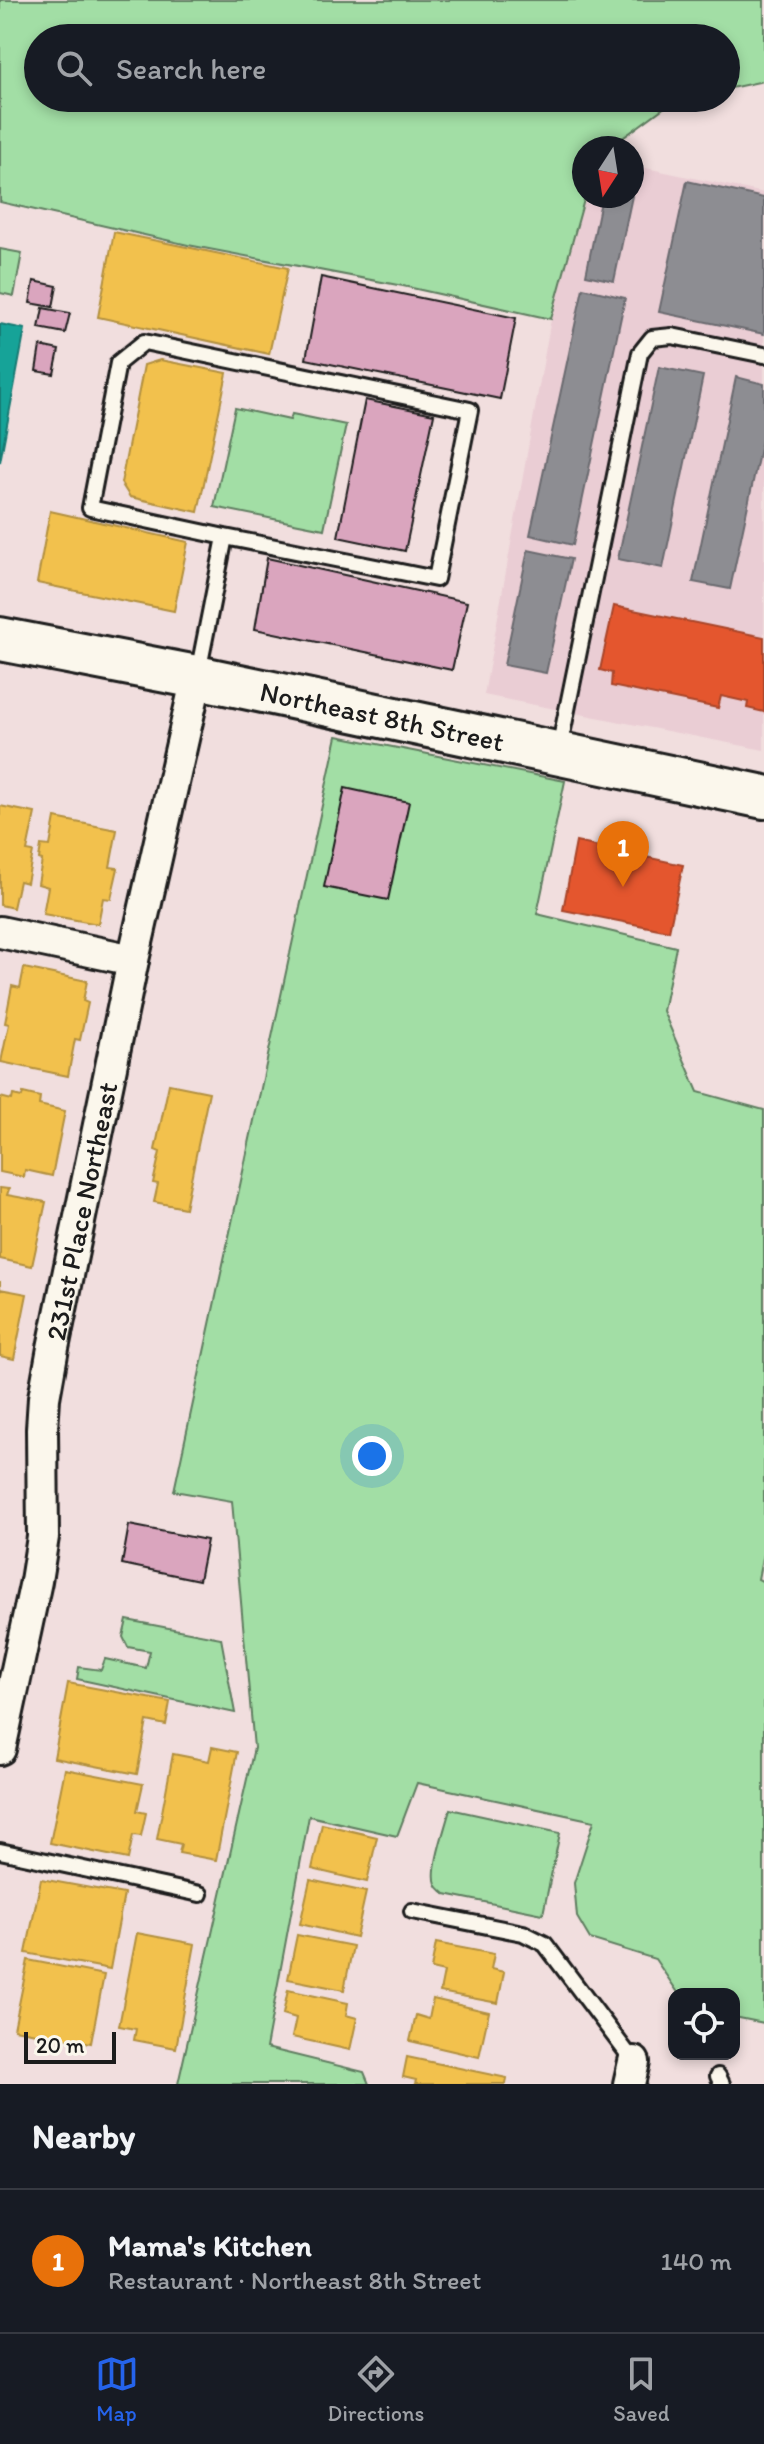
<!DOCTYPE html>
<html lang="en">
<head>
<meta charset="utf-8">
<style>
	:root { --surface:#171b24; --page:#242831; --text:#f1f3f6; --muted:#9ea1a6; --line:#363941; --accent:#2563eb }
	body { margin:0; font-family:Itim,sans-serif; background:var(--page); color:var(--text) }
	.controls { position:absolute; right:24px; bottom:24px; display:grid; overflow:hidden; border-radius:16px; box-shadow:0 4px 12px #0003 }
	.controls button { width:72px; height:72px; display:grid; place-items:center; padding:0; border:0; border-bottom:2px solid var(--line); background:var(--surface); color:var(--text); font:40px sans-serif }
	.compass { position:absolute; left:572px; top:136px; width:72px; height:72px; border-radius:50%; background:var(--surface); box-shadow:0 4px 12px #0003; rotate:192deg }
	.scale { position:absolute; left:24px; bottom:20px; width:92px; box-sizing:border-box; padding-left:8px; border:4px solid #1c1c1c; border-top:0; font-size:22px; line-height:28px; white-space:nowrap; color:#1c1c1c; -webkit-text-stroke:6px #fbf7ec; paint-order:stroke }
	.you { position:absolute; left:372px; top:1456px; width:28px; height:28px; margin:-20px; border:6px solid #fff; border-radius:50%; background:#1a73e8; box-shadow:0 0 0 12px #1a73e833 }
	.badge { display:grid; place-items:center; width:52px; height:52px; border-radius:50%; background:var(--accent); color:#fff; font-size:26px; font-weight:700 }
	.pin { position:absolute; translate:-50% -66px; filter:drop-shadow(0 2px 4px #0008) }
	.pin::after { content:''; position:absolute; top:42px; width:28px; height:24px; background:inherit; clip-path:polygon(0 0,100% 0,50% 100%) }
	.list { margin:0; padding:0; list-style:none }
	h2 { display:flex; justify-content:space-between; align-items:center; height:104px; margin:0; padding:0 32px; font-size:34px }
	h2 small { font-size:26px; font-weight:400; color:var(--muted) }
	.list li { display:grid; grid-template-columns:52px 1fr auto; gap:24px; align-items:center; box-sizing:border-box; height:144px; padding:0 32px; border-top:2px solid var(--line) }
	.list b { display:block; font-size:30px; white-space:nowrap }
	.list p { margin:0; font-size:26px; white-space:nowrap; color:var(--muted) }
	.list em { font-size:26px; font-style:normal; color:var(--muted) }
	.icon { flex:none; width:44px; height:44px; fill:none; stroke:currentColor; stroke-width:2; stroke-linecap:round; stroke-linejoin:round }
	.map { position:relative; flex:none; width:764px; height:2084px; overflow:hidden }
	.search { position:absolute; background:var(--surface); box-shadow:0 4px 12px #0003; left:24px; right:24px; top:24px; height:88px; display:flex; align-items:center; gap:20px; box-sizing:border-box; padding:0 28px; border-radius:44px; color:var(--muted); font-size:30px }
	.sheet { height:248px; background:var(--surface) }
	nav { display:flex; justify-content:space-around; align-items:center; box-sizing:border-box; height:112px; border-top:2px solid var(--line); background:var(--surface); font-size:22px; color:var(--muted) }
	nav a { display:grid; justify-items:center; gap:4px }
	nav .on { color:var(--accent) }
	.map>svg:first-child { display:block }
</style>
</head>
<body>
<div class="map">
<svg width="764" height="2084" viewBox="0 0 764 2084">
	<rect width="100%" height="100%" fill="#f1dede"/>
	<filter id="ink" filterUnits="userSpaceOnUse"><feTurbulence type="fractalNoise" baseFrequency=".0125" numOctaves="2"/><feDisplacementMap in="SourceGraphic" scale="16" xChannelSelector="R" yChannelSelector="G"/><feConvolveMatrix kernelMatrix="1 2 1 2 8 2 1 2 1" color-interpolation-filters="sRGB"/></filter>
	<g filter="url(#ink)">
		<!-- built -->
		<path fill="#eacdd4" d="M632 165 764 193V750L484 695 551 319 585 196H632Z"/>
		<!-- green -->
		<path fill="#a2dea5" stroke="#5f7d60" stroke-width="2" d="M0 0H764V81L726 89V38H38V98H686L673 101 609 148H584L585 196 551 319 403 286 188 245 0 202Z
			M0 249 22 253 14 296 0 293Z
			M235 408 290 420 292 414 346 425 324 529 214 507Z
			M337 736 565 781 537 914 676 947 663 1011 698 1092 764 1110V1549L758 1579 764 1582V2023L734 2017V1994H679L655 1959 590 1939 577 1917 574 1883 594 1821 417 1783 397 1836 309 1816 266 2048 364 2072 369 2084H178L254 1748 232 1501 174 1491Z
			M127 1620 221 1638 235 1713 77 1679 79 1667 101 1670 105 1659 146 1668 150 1651 128 1647 123 1637Z
			M450 1809 560 1833 543 1914 445 1894C441 1890 438 1889 436 1884 430 1869 446 1826 450 1809Z"/>
		<!-- homes -->
		<path fill="#f2c14e" stroke="#b2903f" stroke-width="2" d="M114 232 288 268 269 354 98 317Z
			M160 360 227 373 198 512 130 497 121 483 144 365Z
			M50 511 188 542 174 611 37 583Z
			M0 806 35 813 27 851 33 852 27 883 19 881 13 908 0 905Z
			M55 818 117 830 110 867 118 868 111 899 103 898 98 924 43 914 48 887 38 884 42 860 39 859 41 845 50 846Z
			M24 968 87 981 83 1001 88 1003 80 1040 75 1039 68 1076 1 1062 9 1024 5 1023 12 986 20 988Z
			M169 1084 209 1092 185 1208 154 1202 158 1184 153 1183 160 1152 155 1150Z
			M23 1093 40 1097 39 1105 65 1111 52 1176 25 1170 24 1177 0 1172V1097L12 1100 13 1095 22 1097Z
			M0 1188 9 1189 7 1195 46 1202 32 1266 0 1259Z
			M0 1281V1289L27 1294 14 1359 0 1356Z
			M68 1683 170 1702 166 1725 147 1721 137 1774 54 1758Z
			M212 1747 237 1752 216 1860 179 1853 181 1844 157 1839 173 1754 209 1761Z
			M65 1769 143 1784 137 1811 146 1813 141 1836 133 1835 128 1859 50 1843Z
			M322 1824 377 1837 367 1882 312 1869Z
			M41 1879 124 1894 110 1969 26 1953Z
			M310 1880 366 1892 356 1937 300 1924Z
			M137 1933 195 1944 176 2048 134 2040 136 2029 119 2026Z
			M297 1935 353 1946 344 1990 288 1979Z
			M436 1943 494 1954 491 1969 504 1972 498 2003 440 1992 444 1972 431 1969Z
			M28 1960 104 1975 91 2043 14 2029Z
			M288 1990 348 2003 346 2015 357 2018 350 2050 292 2037 296 2018 283 2014Z
			M433 1999 489 2012 479 2057 410 2041 416 2015 429 2019Z
			M407 2057 507 2078 506 2084H415L416 2080 403 2077Z"/>
		<!-- shops -->
		<path fill="#e4572e" stroke="#a84529" stroke-width="2" d="M614 606 764 637V712L747 708 748 702 721 696 718 708 611 686 612 673 600 670Z
			M576 842 683 865 669 931 563 910Z"/>
		<!-- public -->
		<path fill="#17a398" stroke="#187a73" stroke-width="2" d="M0 324 25 329 0 462Z"/>
		<!-- industry -->
		<path fill="#8d8d92" stroke="#6b6b6f" stroke-width="2" d="M687 181 764 198V334L659 312Z
			M602 196H632L614 281 586 275Z
			M583 288 625 298 573 545 530 535Z
			M659 367 703 376 663 568 618 559Z
			M736 377 764 384V430L730 589 693 582Z
			M528 550 571 559 546 673 504 665Z"/>
		<!-- building -->
		<path fill="#daa5be" stroke="#1c1c1c" stroke-width="2" d="M321 277 516 318 500 399 306 359Z
			M34 281 57 286 53 307 30 303Z
			M43 308 70 313 65 333 39 328Z
			M40 346 59 350 54 374 36 371Z
			M365 400 434 414 405 551 338 537Z
			M267 558 467 602 452 670 255 629Z
			M345 788 409 802 388 900 324 887Z
			M129 1525 207 1540 199 1580 122 1564Z"/>
		<g fill="none" stroke-linecap="round" stroke-linejoin="round">
			<!-- lane casing -->
			<g stroke="#1c1c1c" stroke-width="20">
				<path id="lane" d="M198 673 225 537 90 508 118 363 144 342 470 410 436 579 225 537
					M559 749 640 353 652 338 672 336 764 355
					M0 1851 200 1894
					M412 1911 523 1933 545 1944 634 2062
					M718 2076 722 2084"/>
			</g>
			<!-- street casing -->
			<g stroke="#1c1c1c" stroke-width="36">
				<g id="street">
					<path d="M0 932 133 960"/>
					<path id="s1" d="M0 1749 36 1581 43 1537 42 1429 44 1398 53 1348 133 960 197 677"/>
					<path d="M629 2084 634 2062"/>
				</g>
			</g>
			<!-- secondary casing -->
			<g stroke="#1c1c1c" stroke-width="48">
				<g id="secondary">
					<path id="s2" d="M0 639 197 677 764 797"/>
				</g>
			</g>
			<!-- lane -->
			<use href="#lane" stroke="#fbf7ec" stroke-width="14"/>
			<!-- street -->
			<use href="#street" stroke="#fbf7ec" stroke-width="30"/>
			<!-- secondary -->
			<use href="#secondary" stroke="#fbf7ec" stroke-width="42"/>
		</g>
	</g>
	<g text-anchor="middle" stroke-width="8" stroke-linejoin="round" paint-order="stroke">
		<!-- street labels -->
		<g font-size="28" fill="#1c1c1c" stroke="#fbf7ec">
			<text dy="10" stroke="none"><textPath href="#s2" startOffset="390">Northeast 8th Street</textPath></text>
			<text dy="10" stroke="none"><textPath href="#s1" startOffset="546">231st Place Northeast</textPath></text>
		</g>
	</g>
</svg>
<div class="controls">
<button><svg class="icon" aria-label="locate" viewBox="0 0 24 24"><circle cx="12" cy="12" r="6"/><path d="M12 2v4M12 18v4M2 12h4M18 12h4"/></svg></button>
</div>
<svg class="compass" viewBox="-18 -18 36 36"><path d="M0-13l5 13h-10z" fill="#e53935"/><path d="M0 13l5-13h-10z" fill="#9ea1a6"/></svg>
<div class="scale">20 m</div>
<div class="you"></div>
<div class="pin badge" style="left:623px;top:887px;background:#e8710a">1</div>
<div class="search"><svg class="icon" aria-label="search" viewBox="0 0 24 24"><circle cx="10" cy="10" r="6"/><path d="M15 15l6 6"/></svg>Search here</div>
</div>
<section class="sheet">
<h2>Nearby<small></small></h2>
<ul class="list">
<li><span class="badge" style="background:#e8710a">1</span><div><b>Mama's Kitchen</b><p>Restaurant · Northeast 8th Street</p></div><em>140 m</em></li>
</ul>
</section>
<nav>
<a class="on"><svg class="icon" aria-label="map" viewBox="0 0 24 24"><path d="M3 6l6-2 6 2 6-2v14l-6 2-6-2-6 2zM9 4v14M15 6v14"/></svg>Map</a>
<a><svg class="icon" aria-label="directions" viewBox="0 0 24 24"><path d="M12 3l9 9-9 9-9-9zM9 14v-3h6M13 9l2 2-2 2"/></svg>Directions</a>
<a><svg class="icon" aria-label="saved" viewBox="0 0 24 24"><path d="M7 4h10v16l-5-4-5 4z"/></svg>Saved</a>
</nav>
</body>
</html>
